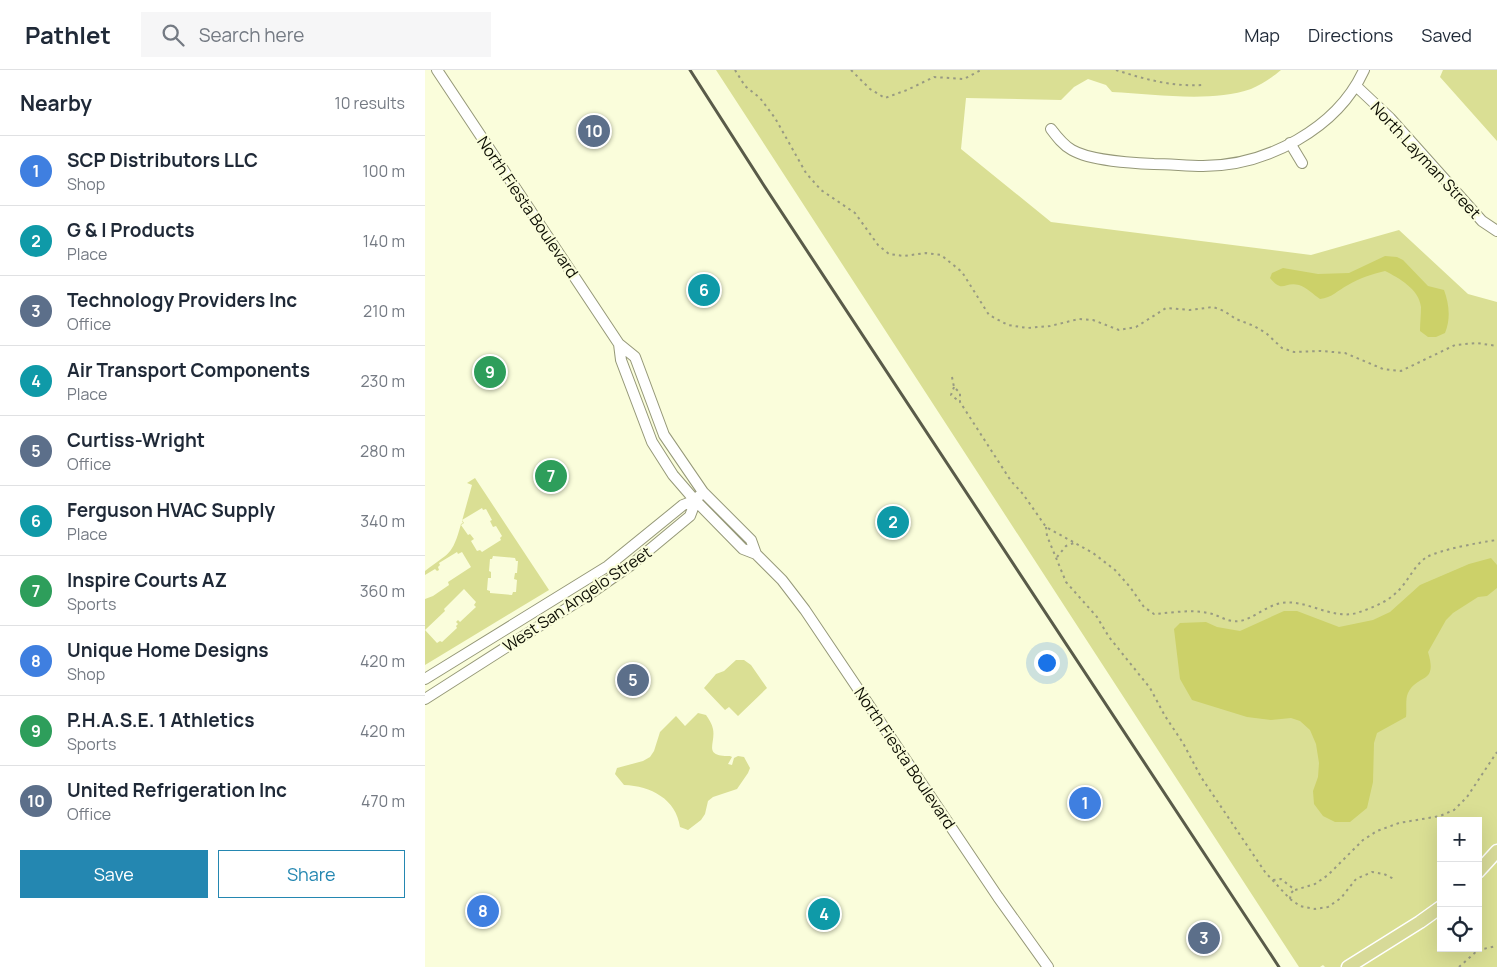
<!DOCTYPE html>
<html lang="en">
<head>
<meta charset="utf-8">
<style>
	:root { --surface:#fff; --page:#f6f6f7; --text:#1f2937; --muted:#747a83; --line:#e0e1e3; --accent:#2487b1 }
	body { margin:0; font-family:Manrope,sans-serif; background:var(--page); color:var(--text) }
	.controls { position:absolute; right:15px; bottom:15px; display:grid; overflow:hidden; border-radius:0px; box-shadow:0 5px 20px #0002 }
	.controls button { width:45px; height:45px; display:grid; place-items:center; padding:0; border:0; border-bottom:1px solid var(--line); background:var(--surface); color:var(--text); font:25px sans-serif }
	.you { position:absolute; left:621px; top:592px; width:18px; height:18px; margin:-12px; border:4px solid #fff; border-radius:50%; background:#1a73e8; box-shadow:0 0 0 8px #1a73e833 }
	.badge { display:grid; place-items:center; width:32px; height:32px; border-radius:50%; background:var(--accent); color:#fff; font-size:16px; font-weight:700 }
	.pin { position:absolute; translate:-50% -50%; border:2px solid #fff; box-shadow:0 1px 5px #0006 }
	.list { margin:0; padding:0; list-style:none }
	h2 { display:flex; justify-content:space-between; align-items:center; height:65px; margin:0; padding:0 20px; font-size:21px }
	h2 small { font-size:16px; font-weight:400; color:var(--muted) }
	.list li { display:grid; grid-template-columns:32px 1fr auto; gap:15px; align-items:center; box-sizing:border-box; height:70px; padding:0 20px; border-top:1px solid var(--line) }
	.list b { display:block; font-size:19px; white-space:nowrap }
	.list p { margin:0; font-size:16px; white-space:nowrap; color:var(--muted) }
	.list em { font-size:16px; font-style:normal; color:var(--muted) }
	.actions { display:flex; gap:10px; padding:15px 20px }
	.actions a { flex:1; padding:11px 0; border:1px solid var(--accent); border-radius:0px; text-align:center; font-size:18px; color:var(--accent) }
	.actions .main { background:var(--accent); color:#fff }
	.icon { flex:none; width:28px; height:28px; fill:none; stroke:currentColor; stroke-width:2; stroke-linecap:round; stroke-linejoin:round }
	.map { position:relative; flex:none; width:1072px; height:897px; overflow:hidden }
	header { display:flex; align-items:center; gap:30px; box-sizing:border-box; height:70px; padding:0 25px; background:var(--surface); border-bottom:1px solid var(--line) }
	header strong { font-size:24px }
	nav { display:flex; gap:28px; margin-inline-start:auto; font-size:18px }
	.search { width:350px; height:45px; background:var(--page); display:flex; align-items:center; gap:12px; box-sizing:border-box; padding:0 18px; border-radius:0px; color:var(--muted); font-size:19px }
	main { display:flex }
	aside { flex:1; background:var(--surface) }
	.map>svg:first-child { display:block }
</style>
</head>
<body>
<header>
<strong>Pathlet</strong>
<div class="search"><svg class="icon" aria-label="search" viewBox="0 0 24 24"><circle cx="10" cy="10" r="6"/><path d="M15 15l6 6"/></svg>Search here</div>
<nav><a>Map</a><a>Directions</a><a>Saved</a></nav>
</header>
<main>
<aside>
<h2>Nearby<small>10 results</small></h2>
<ul class="list">
<li><span class="badge" style="background:#3f7fe0">1</span><div><b>SCP Distributors LLC</b><p>Shop</p></div><em>100 m</em></li>
<li><span class="badge" style="background:#0f9aa8">2</span><div><b>G &amp; I Products</b><p>Place</p></div><em>140 m</em></li>
<li><span class="badge" style="background:#5c6f8a">3</span><div><b>Technology Providers Inc</b><p>Office</p></div><em>210 m</em></li>
<li><span class="badge" style="background:#0f9aa8">4</span><div><b>Air Transport Components</b><p>Place</p></div><em>230 m</em></li>
<li><span class="badge" style="background:#5c6f8a">5</span><div><b>Curtiss-Wright</b><p>Office</p></div><em>280 m</em></li>
<li><span class="badge" style="background:#0f9aa8">6</span><div><b>Ferguson HVAC Supply</b><p>Place</p></div><em>340 m</em></li>
<li><span class="badge" style="background:#2e9e5b">7</span><div><b>Inspire Courts AZ</b><p>Sports</p></div><em>360 m</em></li>
<li><span class="badge" style="background:#3f7fe0">8</span><div><b>Unique Home Designs</b><p>Shop</p></div><em>420 m</em></li>
<li><span class="badge" style="background:#2e9e5b">9</span><div><b>P.H.A.S.E. 1 Athletics</b><p>Sports</p></div><em>420 m</em></li>
<li><span class="badge" style="background:#5c6f8a">10</span><div><b>United Refrigeration Inc</b><p>Office</p></div><em>470 m</em></li>
</ul>
<div class="actions"><a class="main">Save</a><a>Share</a></div>
</aside>
<div class="map">
<svg width="1072" height="897" viewBox="0 0 1072 897">
	<rect width="100%" height="100%" fill="#fafddb"/>
	<!-- green -->
	<path fill="#dadf94" fill-rule="evenodd" d="M291 0H856C848 7 836 15 826 19 785 33 730 24 687 22L681 15 663 9 649 17 636 30 541 28 536 79 626 152 886 185 974 160 1043 224 1072 232V897H900L898 895 895 897H874ZM1016 751H1053V878H1016Z
		M1018 0H1072V71L1015 7Z
		M50 408 124 520 0 595V529L8 526 24 515 23 512 46 497 37 482 33 484 32 482 14 493 15 495 13 497 14 500 12 501 10 499 0 505V501C24 482 27 487 36 454L38 453 37 451 47 415 42 413ZM57 438 58 440 61 439 67 450 65 451 68 457 71 456 77 466 75 468 76 470 57 482 55 480 52 481 46 471 49 469 45 464 43 465 36 455 39 453 37 450ZM68 486 90 488 91 491H93L92 503H90L89 509 92 510 91 522H88L87 525 65 523V521L62 520 63 508H66V502L64 501 65 489H67ZM39 519 51 532 49 535 51 537 35 552 33 550 31 552 33 554 31 556 32 558 17 572 15 571 12 573 0 560 20 541 19 539Z
		M311 590H319L326 595 342 618 313 646 304 637 300 640 279 618 291 604 299 601Z
		M273 643 281 645C284 649 287 654 288 659 291 674 277 686 305 686L307 687 303 694 307 695 309 688 313 686 319 687 325 698 323 703 312 719 288 727 283 731 280 744 276 750 263 760 255 757C251 729 226 716 199 715L190 704 192 698 218 691 225 687 229 681 235 662 251 646 260 656Z"/>
	<!-- water -->
	<path fill="#ccd169" d="M960 186 972 187 978 190 1003 216 1019 220C1024 233 1026 249 1020 263L1011 267H1003L995 261C995 253 996 245 996 237 994 219 974 208 960 201 947 204 935 208 923 215 913 220 907 228 895 229 889 225 881 217 874 215 859 211 858 224 845 208L847 203 858 198 893 204 924 203Z
		M1066 488 1072 495V518L1062 526 1053 527 1028 543 1021 550 1003 582C1013 615 993 603 983 623 980 629 982 640 981 647L952 663 949 673 948 712 942 738 925 752H910L898 746 889 734 888 721 893 707 894 693 891 674 885 660 875 651 866 648 846 650 822 647 767 630 755 609 749 559 755 553 781 552 792 557 815 561 859 541H872L914 557 948 550 965 542 995 515 1044 494Z"/>
	<g fill="none" stroke-linecap="round" stroke-linejoin="round">
		<!-- minor casing -->
		<g stroke="#959878" stroke-width="12">
			<path id="minor" d="M12 0 194 274 210 287 239 365 278 422 326 470 331 484
				M931 16 965 48 1057 151 1072 161
				M626 59C632 67 638 75 647 80 666 91 707 93 729 94 745 94 762 96 778 96 841 96 912 59 939 0
				M865 73 877 93
				M194 274 196 290 227 372 248 405 267 427 318 479 331 484 357 510 380 540 573 827 623 897
				M0 609 183 496 258 435 271 430
				M0 629 166 523 206 495 265 446 271 430 274 426"/>
		</g>
		<!-- major casing -->
		<g stroke="#fff" stroke-width="15">
			<path id="major" d="M1053 802 1072 781
				M923 897 995 852 1016 837"/>
		</g>
		<!-- path -->
		<path stroke="#989a82" stroke-width="2" stroke-dasharray="2.5 4" stroke-linecap="butt" d="M310 0 320 16 335 28 350 48 381 103 396 120 430 143 453 175 464 184 479 186 501 183 516 185 537 202 564 245 583 255 602 258 625 256 654 249 668 250 694 260 711 257 741 238 765 240 788 237 799 241 811 249 829 256 841 263 857 278 869 282 896 281 920 283 958 299 976 301 1030 275 1052 273 1072 276
			M426 0 445 19 460 28 482 20 509 7 539 9 556 0
			M691 0C719 9 747 17 778 15
			M527 307 529 317 535 323V332L586 411 598 424 621 457 668 483 690 500 705 517 719 537 729 544C746 543 766 539 783 543 795 545 802 553 815 551 828 549 842 535 857 533 882 529 906 550 932 543 946 538 961 533 972 522 983 512 989 495 1002 487 1014 480 1056 472 1072 470
			M529 317 526 325 535 332
			M621 457 622 466 641 512 672 547 684 567 725 618 740 646 758 673 776 707 840 802 865 829 875 836 890 839 903 837 916 828 931 809 947 802 959 804 969 809
			M632 487 641 476 649 473
			M848 810 856 809 870 820 890 814 903 805 938 770 952 761 974 753 1015 746 1029 740 1042 727 1072 682
			M865 829 866 823 869 820
			M1053 880 1072 876
			M1034 897 1053 880 1052 878"/>
		<!-- minor -->
		<use href="#minor" stroke="#fff" stroke-width="10"/>
		<!-- major -->
		<use href="#major" stroke="#d7da98" stroke-width="12"/>
		<!-- rail -->
		<path stroke="#595b49" stroke-width="3" d="M265 0 338 114 854 897"/>
	</g>
	<g text-anchor="middle" stroke-width="4.5" stroke-linejoin="round" paint-order="stroke">
		<!-- street labels -->
		<g font-size="16" fill="#0e0f04" stroke="#fafddb">
			<text transform="translate(1001 90) rotate(47)" y="6">North Layman Street</text>
			<text transform="translate(103 137) rotate(56)" y="6">North Fiesta Boulevard</text>
			<text transform="translate(152 529) rotate(-34)" y="6">West San Angelo Street</text>
			<text transform="translate(480 688) rotate(56)" y="6">North Fiesta Boulevard</text>
		</g>
	</g>
</svg>
<div class="controls">
<button>+</button>
<button>−</button>
<button><svg class="icon" aria-label="locate" viewBox="0 0 24 24"><circle cx="12" cy="12" r="6"/><path d="M12 2v4M12 18v4M2 12h4M18 12h4"/></svg></button>
</div>
<div class="you"></div>
<div class="pin badge" style="left:660px;top:733px;background:#3f7fe0">1</div>
<div class="pin badge" style="left:468px;top:452px;background:#0f9aa8">2</div>
<div class="pin badge" style="left:779px;top:868px;background:#5c6f8a">3</div>
<div class="pin badge" style="left:399px;top:844px;background:#0f9aa8">4</div>
<div class="pin badge" style="left:208px;top:610px;background:#5c6f8a">5</div>
<div class="pin badge" style="left:279px;top:220px;background:#0f9aa8">6</div>
<div class="pin badge" style="left:126px;top:406px;background:#2e9e5b">7</div>
<div class="pin badge" style="left:58px;top:841px;background:#3f7fe0">8</div>
<div class="pin badge" style="left:65px;top:302px;background:#2e9e5b">9</div>
<div class="pin badge" style="left:169px;top:61px;background:#5c6f8a">10</div>
</div>
</main>
</body>
</html>
